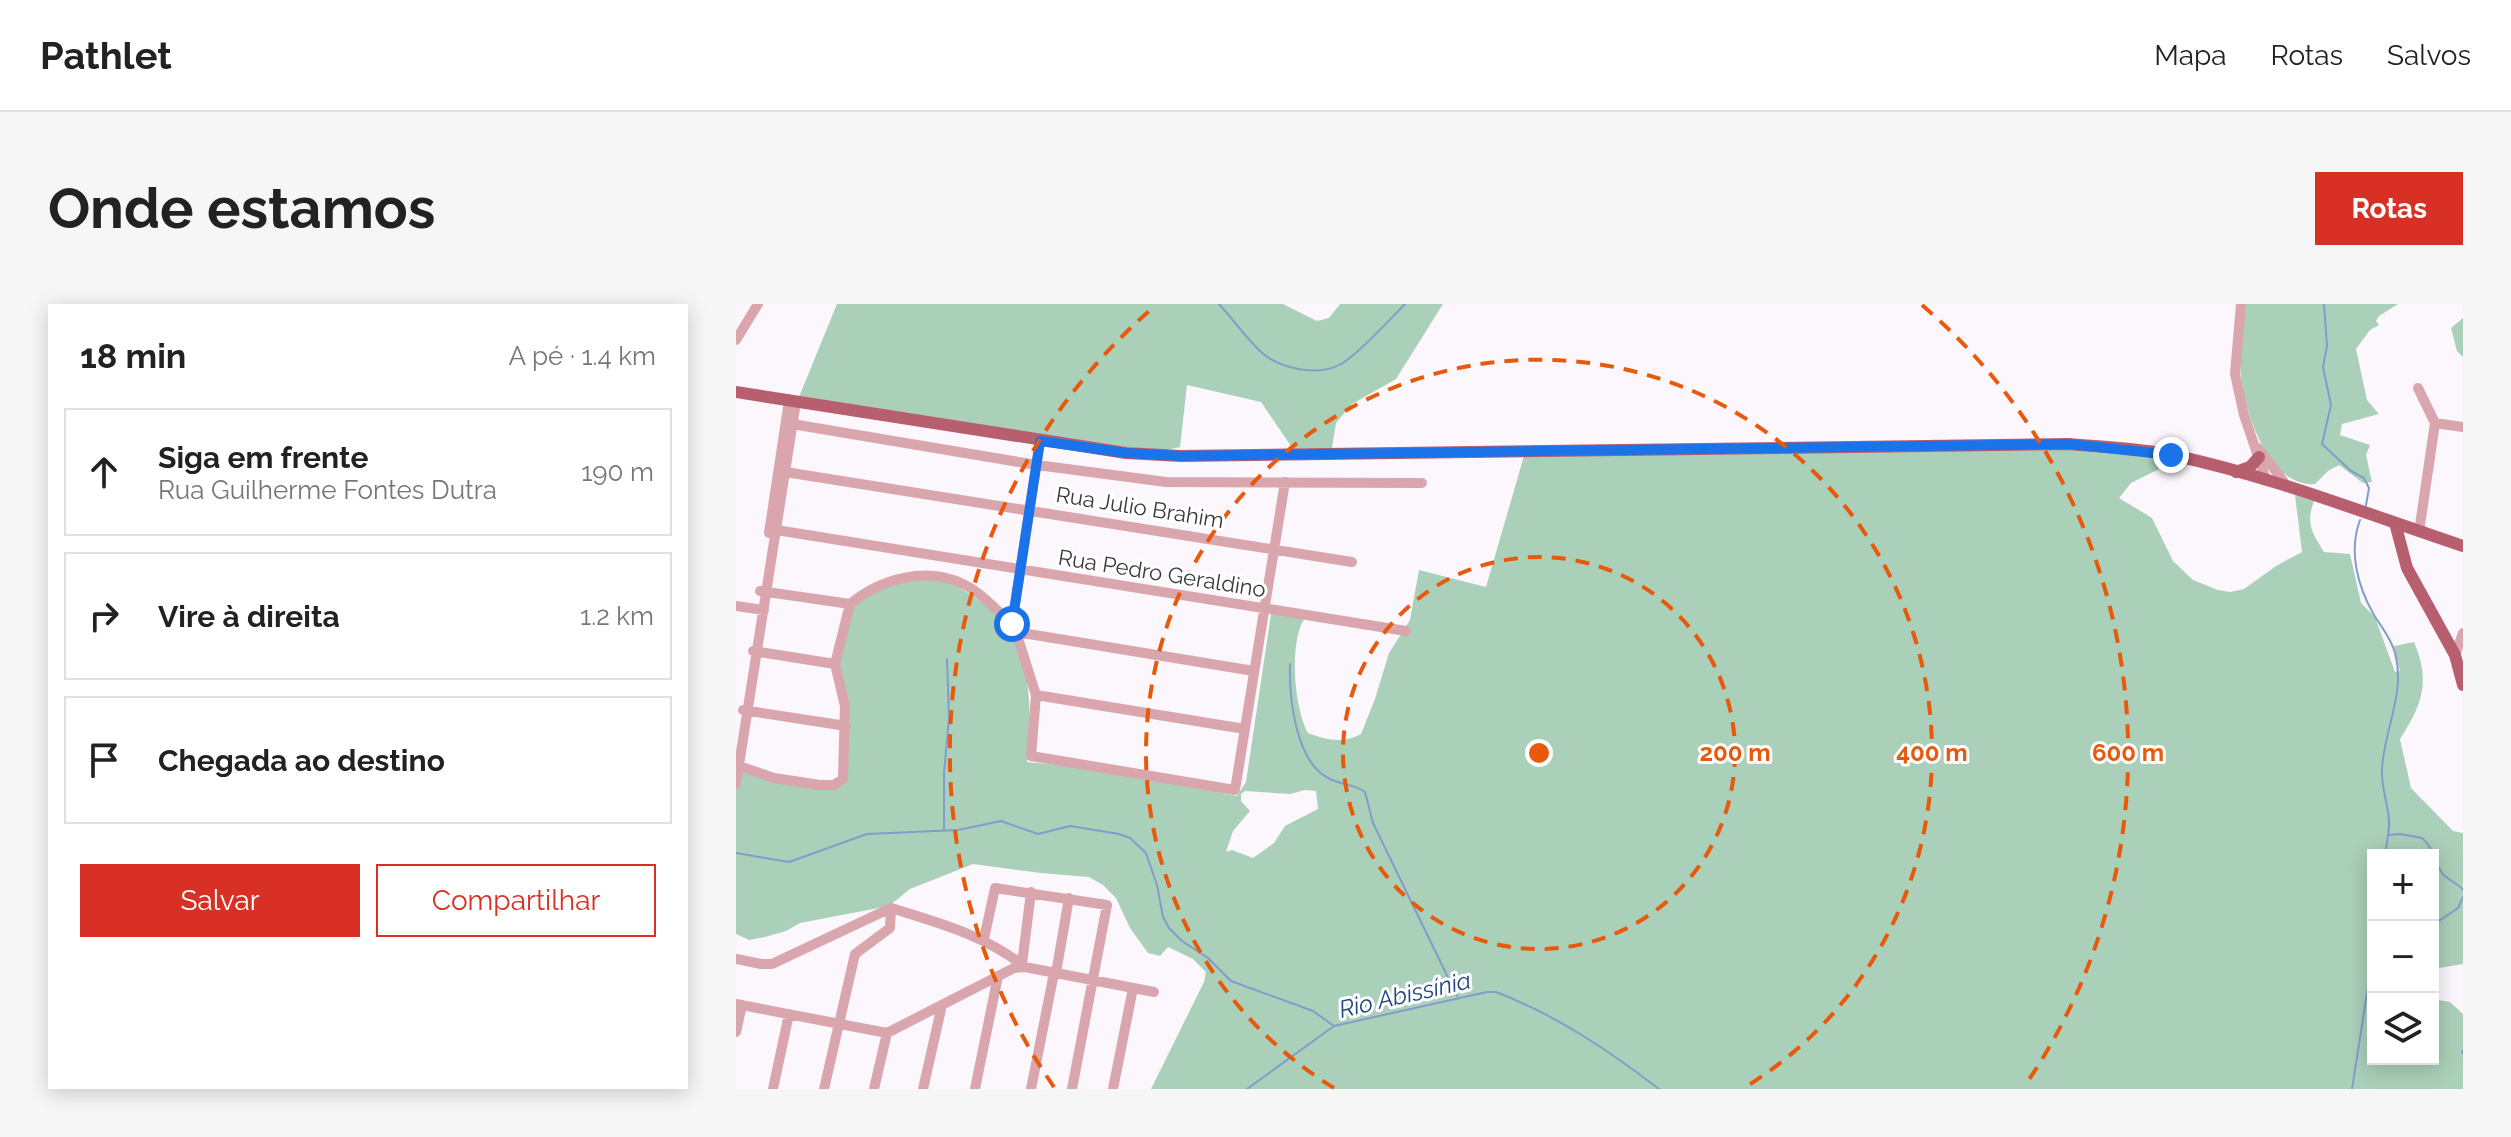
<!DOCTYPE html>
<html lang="pt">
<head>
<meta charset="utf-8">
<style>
	:root { --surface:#fff; --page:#f6f6f6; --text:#222; --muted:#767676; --line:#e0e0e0; --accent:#d93025 }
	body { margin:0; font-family:Raleway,sans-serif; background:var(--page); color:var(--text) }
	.controls { position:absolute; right:24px; bottom:24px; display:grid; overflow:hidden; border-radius:0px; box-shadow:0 4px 20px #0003 }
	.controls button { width:72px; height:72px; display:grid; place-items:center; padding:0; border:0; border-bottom:2px solid var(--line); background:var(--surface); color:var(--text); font:40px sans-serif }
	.stop { position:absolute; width:24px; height:24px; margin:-18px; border:6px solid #1a73e8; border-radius:50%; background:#fff }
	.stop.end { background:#1a73e8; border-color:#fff; box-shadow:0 2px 8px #0008 }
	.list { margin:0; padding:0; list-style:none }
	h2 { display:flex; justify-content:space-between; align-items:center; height:104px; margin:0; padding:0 32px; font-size:34px }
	h2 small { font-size:26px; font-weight:400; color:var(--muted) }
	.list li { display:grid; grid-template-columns:52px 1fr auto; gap:24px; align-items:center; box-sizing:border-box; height:128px; margin:0 16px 16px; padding:0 16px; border:2px solid var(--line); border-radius:0px }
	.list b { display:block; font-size:30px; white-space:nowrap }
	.list p { margin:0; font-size:26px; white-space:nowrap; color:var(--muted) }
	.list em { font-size:26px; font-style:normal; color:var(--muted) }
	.actions { display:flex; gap:16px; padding:24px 32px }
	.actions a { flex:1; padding:18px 0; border:2px solid var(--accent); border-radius:0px; text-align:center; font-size:28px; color:var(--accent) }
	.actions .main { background:var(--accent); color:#fff }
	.icon { flex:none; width:44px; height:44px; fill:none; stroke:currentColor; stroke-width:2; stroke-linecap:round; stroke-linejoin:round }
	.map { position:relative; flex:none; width:1727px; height:785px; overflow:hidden; border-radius:0px }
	header { display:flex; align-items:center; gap:48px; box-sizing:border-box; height:112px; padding:0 40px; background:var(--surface); border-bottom:2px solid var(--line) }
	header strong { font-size:38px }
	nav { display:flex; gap:44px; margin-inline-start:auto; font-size:28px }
	.intro { display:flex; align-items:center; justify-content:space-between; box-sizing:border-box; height:192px; padding:0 48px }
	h1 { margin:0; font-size:56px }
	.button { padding:20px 36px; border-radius:0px; background:var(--accent); color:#fff; font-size:28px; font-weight:700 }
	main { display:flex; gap:48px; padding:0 48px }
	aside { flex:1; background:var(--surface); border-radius:0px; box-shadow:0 4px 20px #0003 }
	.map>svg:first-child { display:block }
</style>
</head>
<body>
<header>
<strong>Pathlet</strong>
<nav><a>Mapa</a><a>Rotas</a><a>Salvos</a></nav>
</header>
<div class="intro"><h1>Onde estamos</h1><a class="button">Rotas</a></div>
<main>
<aside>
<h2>18 min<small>A pé · 1.4 km</small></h2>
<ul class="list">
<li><svg class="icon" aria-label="ahead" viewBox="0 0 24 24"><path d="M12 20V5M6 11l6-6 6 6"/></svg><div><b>Siga em frente</b><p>Rua Guilherme Fontes Dutra</p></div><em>190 m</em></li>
<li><svg class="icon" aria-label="right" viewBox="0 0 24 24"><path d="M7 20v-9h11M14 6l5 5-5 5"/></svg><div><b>Vire à direita</b></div><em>1.2 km</em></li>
<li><svg class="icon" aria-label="arrive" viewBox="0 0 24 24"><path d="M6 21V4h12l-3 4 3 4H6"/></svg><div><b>Chegada ao destino</b></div></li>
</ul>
<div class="actions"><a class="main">Salvar</a><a>Compartilhar</a></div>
</aside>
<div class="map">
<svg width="1727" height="785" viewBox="0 0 1727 785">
	<rect width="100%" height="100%" fill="#fbf7fd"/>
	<!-- green -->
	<path fill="#abd0b9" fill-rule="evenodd" d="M101 0H547L581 17 593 14 604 0H707L660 75 616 100 600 119 596 144 557 145 525 98 451 81 444 143 430 146 364 141 63 93Z
		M1510 0H1662L1643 12 1640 17 1643 21 1634 26 1620 45 1631 96 1643 110 1606 120 1604 131 1634 141 1630 151 1636 178 1627 179 1603 161 1592 167 1579 180C1529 184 1504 96 1504 57 1504 38 1508 19 1510 0Z
		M1727 14V53L1721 47 1715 24Z
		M1349 143 1441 156 1395 179 1383 194 1416 214 1437 257 1457 276 1482 286 1494 288 1508 285 1540 262 1566 248 1559 191 1578 197C1569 221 1577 229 1588 248L1614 250 1625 299 1639 313 1659 368 1664 367 1658 342 1678 338C1695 378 1686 401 1664 435L1675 484 1717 527 1727 529V660L1697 665V551H1637V755H1697V695L1714 698 1727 710V785H415L468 678 470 668 457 655 432 643 424 652 412 649 394 624 380 594 367 581 353 573 305 569 237 560 174 585 153 602 64 619 50 627 29 633 13 636 0 630V463L77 484 109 471 102 365 115 301C159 274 196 261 241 295 250 302 263 309 270 318 296 355 296 415 291 458L374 466 501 492 510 478 535 310 568 315C553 340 558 403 572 429 591 436 606 440 625 430L639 395 653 349 674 316 683 266 750 283 788 152ZM569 486 580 487 582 505 549 522 538 539 517 554 496 546 490 548 497 527 514 507 505 497V490L509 487 554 490Z"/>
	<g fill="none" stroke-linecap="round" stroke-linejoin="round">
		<!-- stream -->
		<path stroke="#819dcb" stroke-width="2" d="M483 0C497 15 509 33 524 47 543 65 582 73 605 60 623 50 654 15 669 0
			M1588 0 1591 42 1587 63 1595 101 1586 140 1615 167 1628 174 1633 184 1630 201
			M1624 216C1612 248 1622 283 1638 311 1646 324 1655 334 1659 349 1670 389 1648 425 1646 465 1645 480 1650 494 1652 508 1655 522 1651 537 1649 551
			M554 360C553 392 559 459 594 475 606 481 618 480 629 488L637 519 721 692
			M208 525V469L213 414 211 355
			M1653 531 1664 530 1686 534C1698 544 1698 558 1706 569 1712 577 1721 578 1727 586
			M0 549 53 558 131 530 222 526 265 517 302 530 334 522 383 530 394 534 410 549 421 581 427 613 433 624 446 637 472 654 495 677 577 707 598 722
			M1697 621 1722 604 1727 593
			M1726 747 1727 750
			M511 785 598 722 751 688H760C820 711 872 746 923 785
			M1616 785 1634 670 1637 626"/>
		<!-- minor -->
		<path stroke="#d9a6ad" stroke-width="10" d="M1505 0 1499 70 1508 111 1530 176
			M0 36 22 0
			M1682 84 1699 119
			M50 119 301 161 430 178 686 179
			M1699 119 1727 123
			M1522 144 1551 182
			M43 167 616 258
			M34 225 670 327
			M1683 228 1699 119
			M33 229 53 97
			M24 287 114 300C144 275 190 262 227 280 245 288 261 307 276 320L280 328 300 391 295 452 499 486 549 178
			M0 302 28 306
			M276 320 304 137
			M280 328 518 367
			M17 347 99 360
			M1719 351 1727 329
			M300 391 509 425
			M7 406 110 422
			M0 461 38 474 84 481H98L107 475 109 402 99 360 114 300
			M0 480 60 98
			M248 635 259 584 371 601 336 785
			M0 655 25 660H36L155 604C203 619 249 631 289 663
			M286 660 295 588
			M320 669 333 594
			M0 700 151 729 278 664 289 663 418 688
			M0 728 6 701
			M37 785 53 710
			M88 785 119 650 154 624 155 604
			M138 785 151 729
			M187 785 206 701
			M239 785 262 672
			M295 785 318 669
			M377 785 397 684"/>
		<!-- major -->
		<path stroke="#b75f6f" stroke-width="12" d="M0 88 390 149 445 152 1333 140C1367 143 1402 144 1436 151 1535 172 1631 210 1727 242
			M1500 168 1514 163 1523 153
			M1659 219 1671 264 1719 351 1727 381"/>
	</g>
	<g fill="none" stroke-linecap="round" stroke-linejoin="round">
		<!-- route -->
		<path stroke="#1a73e8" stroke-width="10" d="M276 320 304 137 390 149 445 152 1333 140 1435 151"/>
	</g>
	<!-- distance rings -->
	<g fill="none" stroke="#e8590c" stroke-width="4" stroke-dasharray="14 10">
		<circle cx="803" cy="449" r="196"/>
		<path d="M598 784A393 393 0 1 1 1008 784"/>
		<path d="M318 783A589 589 0 0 1 420 1M1186 1A589 589 0 0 1 1288 783"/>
	</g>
	<g text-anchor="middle" stroke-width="6" stroke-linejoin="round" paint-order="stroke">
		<!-- street labels -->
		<g font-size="22" fill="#3b373e" stroke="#fff">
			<text transform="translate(404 203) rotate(9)" y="8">Rua Julio Brahim</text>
			<text transform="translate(426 269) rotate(9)" y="8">Rua Pedro Geraldino</text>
		</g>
		<!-- water labels -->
		<g font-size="24" font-style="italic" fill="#23457f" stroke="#fff">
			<text transform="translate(669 691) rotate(-13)" y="8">Rio Abissínia</text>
		</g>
	</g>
	<circle cx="803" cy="449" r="12" fill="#e8590c" stroke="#fff" stroke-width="4"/>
	<g font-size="24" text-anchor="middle" font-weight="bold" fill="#e8590c" stroke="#fff" stroke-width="6" stroke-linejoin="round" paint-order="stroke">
		<text x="999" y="457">200 m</text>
		<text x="1196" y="457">400 m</text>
		<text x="1392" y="457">600 m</text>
	</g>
</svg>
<div class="controls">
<button>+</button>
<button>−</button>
<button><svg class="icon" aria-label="layers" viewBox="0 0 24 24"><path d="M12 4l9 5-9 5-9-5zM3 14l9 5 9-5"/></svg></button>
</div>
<div class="stop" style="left:276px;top:320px"></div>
<div class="stop end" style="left:1435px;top:151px"></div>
</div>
</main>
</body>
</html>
